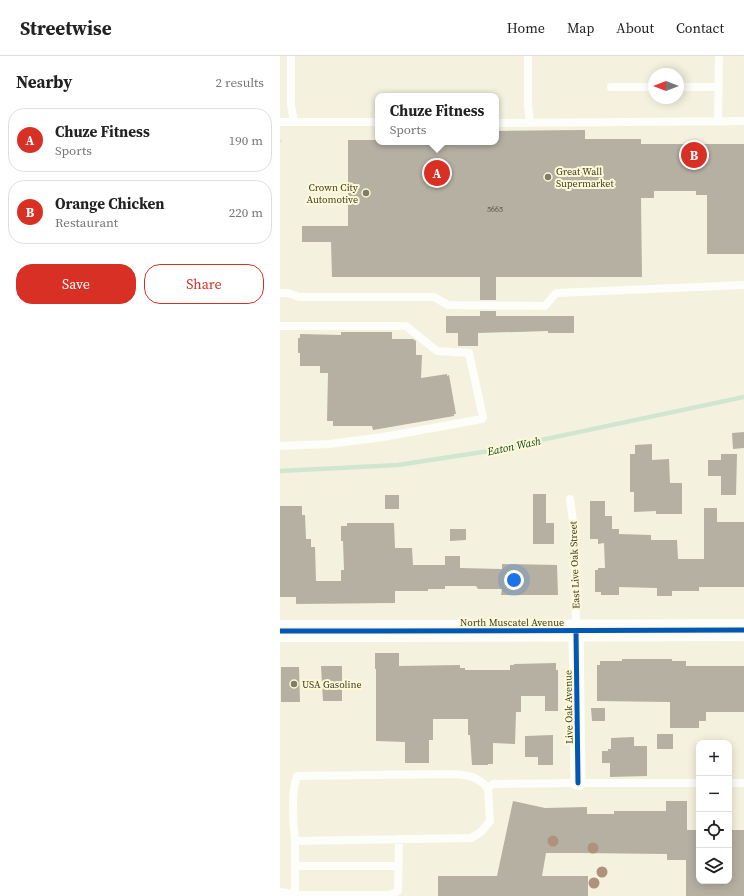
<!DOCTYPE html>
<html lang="en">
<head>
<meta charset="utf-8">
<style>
	:root { --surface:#fff; --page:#f6f6f6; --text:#222; --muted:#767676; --line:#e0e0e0; --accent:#d93025 }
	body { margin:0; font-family:"Source Serif 4",serif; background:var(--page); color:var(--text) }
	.controls { position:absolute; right:12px; bottom:12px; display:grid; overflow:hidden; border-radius:8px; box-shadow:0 2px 10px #0003 }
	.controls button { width:36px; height:36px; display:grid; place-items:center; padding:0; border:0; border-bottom:1px solid var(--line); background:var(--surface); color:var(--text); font:20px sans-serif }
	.compass { position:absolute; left:368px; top:12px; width:36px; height:36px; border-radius:50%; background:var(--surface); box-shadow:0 2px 10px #0003; rotate:270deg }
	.you { position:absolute; left:234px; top:524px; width:14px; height:14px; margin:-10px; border:3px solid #fff; border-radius:50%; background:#1a73e8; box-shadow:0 0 0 6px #1a73e833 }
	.badge { display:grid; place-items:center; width:26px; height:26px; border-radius:50%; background:var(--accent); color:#fff; font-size:13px; font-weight:700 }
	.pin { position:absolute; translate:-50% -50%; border:2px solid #fff; box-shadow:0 1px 4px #0006 }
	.popup { position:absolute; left:95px; top:37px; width:124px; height:52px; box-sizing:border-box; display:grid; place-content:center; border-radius:8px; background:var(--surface); filter:drop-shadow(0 1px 3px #0005); font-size:13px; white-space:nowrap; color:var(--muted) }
	.popup b { font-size:15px; color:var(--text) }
	.popup::after { content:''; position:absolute; left:50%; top:100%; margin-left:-8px; border:8px solid transparent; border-top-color:var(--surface) }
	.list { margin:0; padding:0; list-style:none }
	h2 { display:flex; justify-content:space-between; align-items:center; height:52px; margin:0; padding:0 16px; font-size:17px }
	h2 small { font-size:13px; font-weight:400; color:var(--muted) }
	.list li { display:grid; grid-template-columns:26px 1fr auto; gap:12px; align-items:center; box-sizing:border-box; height:64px; margin:0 8px 8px; padding:0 8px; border:1px solid var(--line); border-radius:16px }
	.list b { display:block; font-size:15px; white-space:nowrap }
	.list p { margin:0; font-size:13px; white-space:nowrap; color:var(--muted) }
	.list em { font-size:13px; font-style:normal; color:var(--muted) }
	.actions { display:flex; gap:8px; padding:12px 16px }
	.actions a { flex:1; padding:9px 0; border:1px solid var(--accent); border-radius:16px; text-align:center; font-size:14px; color:var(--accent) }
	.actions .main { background:var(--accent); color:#fff }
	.icon { flex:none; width:22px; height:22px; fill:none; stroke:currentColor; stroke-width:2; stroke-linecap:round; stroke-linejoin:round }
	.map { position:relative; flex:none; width:464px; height:840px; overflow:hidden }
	header { display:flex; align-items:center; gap:24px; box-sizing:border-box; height:56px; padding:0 20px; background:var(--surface); border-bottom:1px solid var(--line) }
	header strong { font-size:19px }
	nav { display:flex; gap:22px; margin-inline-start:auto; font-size:14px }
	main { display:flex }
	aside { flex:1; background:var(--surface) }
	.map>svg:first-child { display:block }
</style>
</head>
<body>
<header>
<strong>Streetwise</strong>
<nav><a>Home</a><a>Map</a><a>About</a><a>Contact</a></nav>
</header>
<main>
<aside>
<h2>Nearby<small>2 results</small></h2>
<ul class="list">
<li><span class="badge">A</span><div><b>Chuze Fitness</b><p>Sports</p></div><em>190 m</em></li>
<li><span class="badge">B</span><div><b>Orange Chicken</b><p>Restaurant</p></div><em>220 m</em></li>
</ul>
<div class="actions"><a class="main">Save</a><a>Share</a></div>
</aside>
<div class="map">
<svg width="464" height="840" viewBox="0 0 464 840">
	<rect width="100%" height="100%" fill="#f4f2de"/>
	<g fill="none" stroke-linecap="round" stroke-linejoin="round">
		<!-- stream -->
		<path stroke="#d0e6d0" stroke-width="4.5" d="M0 415 118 409 209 395 464 341"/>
	</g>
	<!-- building -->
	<path fill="#b5b0a2" d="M305 74V83H361V88H464V198H427V139H416V135H374V142H361L362 221H216V244H200V221H52L51 186H22V170H68V84H98V86H216V75Z
		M200 255H216V260H294V277H268V275L198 277V290H178V277H166V260H200Z
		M61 276H112V283H133L136 285V299H142L141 322 167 318V320L169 319 176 358H174V360L93 374 92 370H53V365H47L48 317H40V310H20V297H18V282H20V278L61 279Z
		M464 376V392L453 393 452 377Z
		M372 388V404L389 403 390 427H402V458H376V455L354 456V436H350V398H355V389Z
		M441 398H457L456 439H441V420H428V404H441Z
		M253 438H266V467H274V488H253Z
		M105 439H119V453H105Z
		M310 445H325V460H332V473H339V478L371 479V484H397L398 503H424V452H437V466H464V531H419V535H392V540H377V532L339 531V539H321V536H315V514H318V512H325L324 487 318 488V483H310Z
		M0 450H22V459H25L26 483H31V491H35L36 525H61V514H64L63 485H61V470H67V467H114L115 492H132L133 509H165V500H180V512L222 513V508L277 509 278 539H221L222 533H198L196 530H165V533H148V535H115V547L16 548V541H0Z
		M170 473H186V484L170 485Z
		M95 597H119V610L180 609V612H185V614H230V609H234V608L276 607V614H278V655H265V640H241V656H236L235 688 213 687V708H208V709H192L190 679H188V663H153V684H149V707H125V686L96 685V613H95Z
		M342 603H392V605H406V610H464V656H426V665H419V672H390V646L317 645V609H320V605H342Z
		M41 610H62V645H43Z
		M1 611H19L20 646H1Z
		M311 652H325V665H312Z
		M377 678H393V693H377Z
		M273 679V709H258V701H245V680Z
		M354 681V690H367V720L330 721V707H322V695H328V693H331V682Z
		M233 745 265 752 307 751V758H334V755H386V745H407V774H419V825H449V774H464V840H406V804H387V798L300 797H266L262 820H308V840H158V820H217Z"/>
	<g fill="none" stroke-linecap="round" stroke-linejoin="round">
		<!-- path -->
		<path stroke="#e4e3dc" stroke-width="2.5" stroke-dasharray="3 3" stroke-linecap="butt" d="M0 85H2"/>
		<!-- lane -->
		<path stroke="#fdfdfa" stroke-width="8" d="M11 0V49L14 66
			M248 0V49L250 67
			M331 31H374
			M398 31H439
			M438 65 439 0
			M0 66H98
			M216 67 464 65
			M0 237H8L19 241H154L168 249 265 250 276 237 464 229
			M0 270H126L157 295 189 297 203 361 202 363 103 381 49 388 0 390
			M290 443 295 480 296 574
			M168 718C185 719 195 718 208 732L210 765 201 776 191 782 15 785C13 768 11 735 17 720Z
			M449 727H464
			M208 732 213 728 298 727H419
			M15 810H118
			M0 836 20 839H110L118 835 119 783
			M15 838V785"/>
		<!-- street -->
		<path stroke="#fdfdfa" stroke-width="15" d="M296 575 298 727"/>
		<!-- secondary -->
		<path stroke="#fdfdfa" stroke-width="22" d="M0 575H96L464 574"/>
		<!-- cycleway casing -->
		<g stroke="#fef9d4" stroke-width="8">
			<path id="cycleway" d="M0 575H96L464 574
				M296 575 298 727"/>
		</g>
		<!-- cycleway -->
		<use href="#cycleway" stroke="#0057b8" stroke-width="5"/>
	</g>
	<!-- trees -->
	<g fill="#ae927c">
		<circle cx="273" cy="785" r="5.5"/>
		<circle cx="313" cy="792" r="5.5"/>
		<circle cx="322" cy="816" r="5.5"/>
		<circle cx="314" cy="827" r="5.5"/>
	</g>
	<!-- markers -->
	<g fill="#7e7c6b" stroke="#fef9d4" stroke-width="1.5">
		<circle cx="268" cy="121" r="4"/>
		<circle cx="86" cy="137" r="4"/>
		<circle cx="14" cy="628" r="4"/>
	</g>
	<g text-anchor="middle" stroke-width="4" stroke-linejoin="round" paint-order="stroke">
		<!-- number labels -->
		<g font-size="8" fill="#5c594a">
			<text x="215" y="156">5665</text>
		</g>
		<!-- poi labels -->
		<g font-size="10" fill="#3e3c2d" stroke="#fef9d4" text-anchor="start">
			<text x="276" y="119">Great Wall<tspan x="276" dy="12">Supermarket</tspan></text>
			<text x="78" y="135" text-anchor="end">Crown City<tspan x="78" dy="12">Automotive</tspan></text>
			<text x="22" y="632">USA Gasoline</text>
		</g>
		<!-- street labels -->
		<g font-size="10" fill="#3e3c2d" stroke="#fef9d4">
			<text transform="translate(294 509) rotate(-92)" y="4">East Live Oak Street</text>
			<text x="232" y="570">North Muscatel Avenue</text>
			<text transform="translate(288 651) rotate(-91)" y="4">Live Oak Avenue</text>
		</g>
		<!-- water labels -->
		<g font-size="11" font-style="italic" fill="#0a4427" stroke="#fef9d4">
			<text transform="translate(234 390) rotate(-12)" y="4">Eaton Wash</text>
		</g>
	</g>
</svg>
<div class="controls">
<button>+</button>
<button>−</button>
<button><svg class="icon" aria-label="locate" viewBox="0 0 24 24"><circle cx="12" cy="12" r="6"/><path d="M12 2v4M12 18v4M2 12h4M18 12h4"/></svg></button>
<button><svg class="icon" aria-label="layers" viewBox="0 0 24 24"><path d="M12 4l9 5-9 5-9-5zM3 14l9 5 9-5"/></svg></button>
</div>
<svg class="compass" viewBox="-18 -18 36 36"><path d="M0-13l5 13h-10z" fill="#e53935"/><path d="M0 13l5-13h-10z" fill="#767676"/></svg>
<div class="you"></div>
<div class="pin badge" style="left:157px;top:117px">A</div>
<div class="popup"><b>Chuze Fitness</b>Sports</div>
<div class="pin badge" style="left:414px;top:99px">B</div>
</div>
</main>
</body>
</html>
